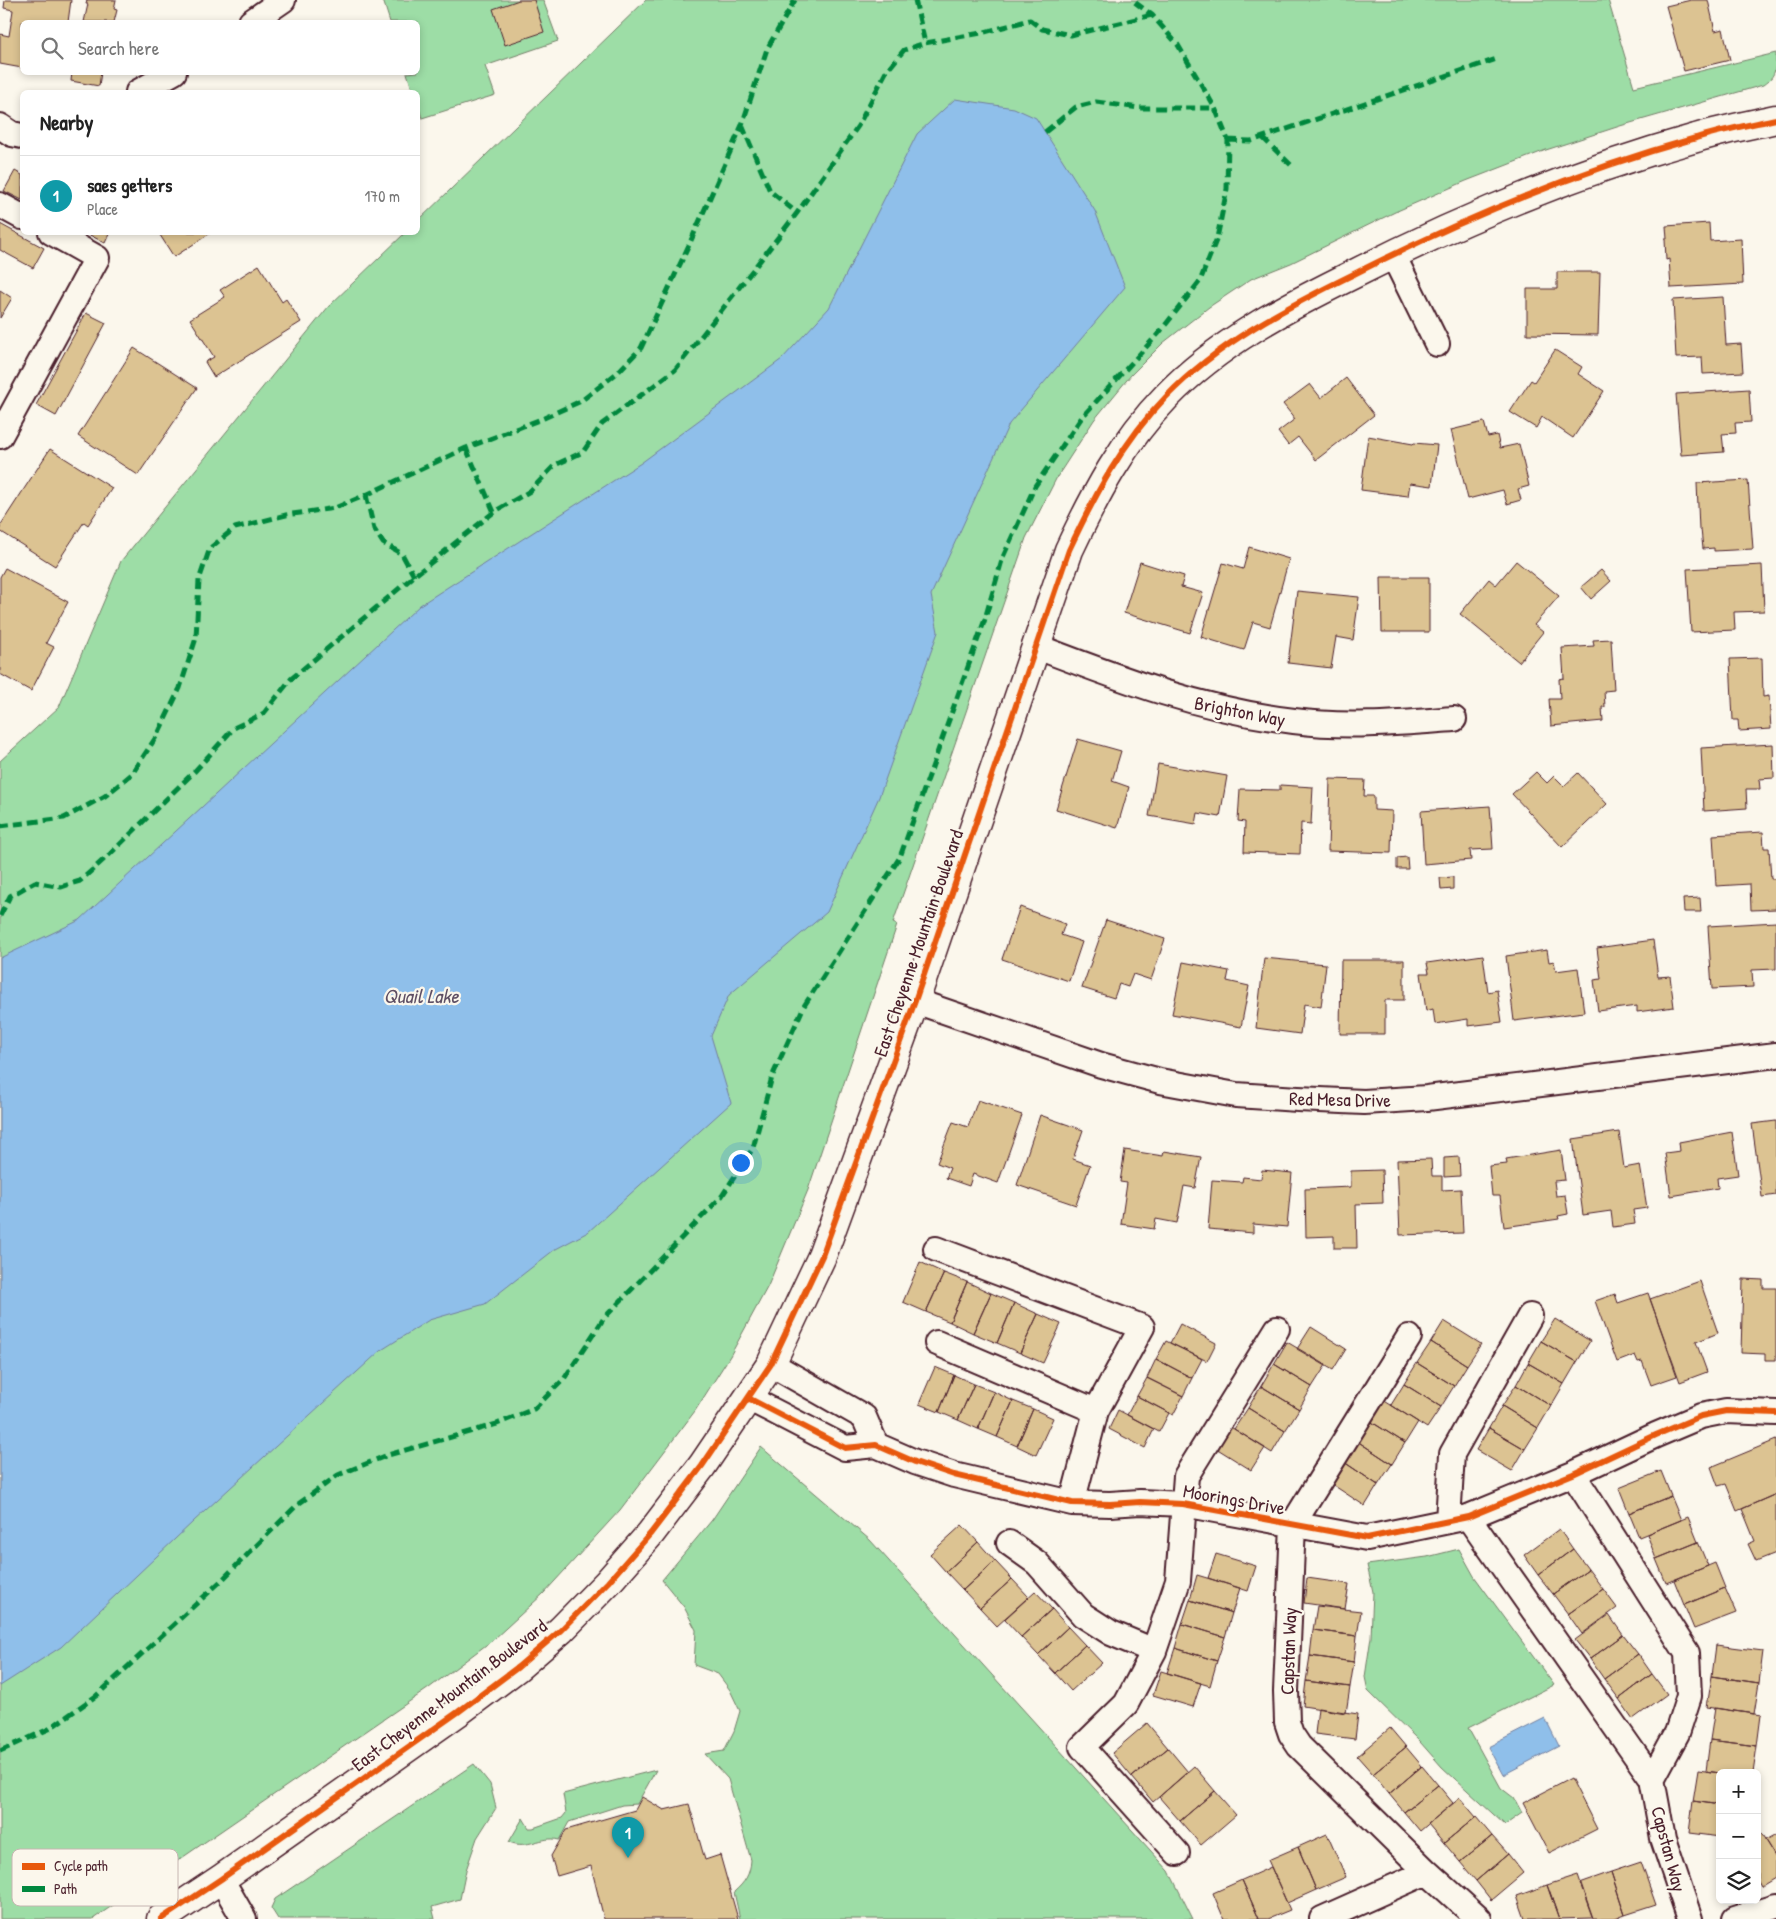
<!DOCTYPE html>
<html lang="en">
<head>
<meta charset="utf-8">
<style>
	:root { --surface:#fff; --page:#f6f6f6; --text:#222; --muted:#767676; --line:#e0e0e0; --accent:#ea580c }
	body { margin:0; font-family:"Patrick Hand",sans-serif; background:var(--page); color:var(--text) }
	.controls { position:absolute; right:15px; bottom:15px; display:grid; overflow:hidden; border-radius:8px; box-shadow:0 2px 8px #0003 }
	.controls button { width:45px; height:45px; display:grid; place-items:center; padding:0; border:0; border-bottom:1px solid var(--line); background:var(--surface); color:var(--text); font:25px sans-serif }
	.you { position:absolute; left:740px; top:1162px; width:18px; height:18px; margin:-12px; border:4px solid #fff; border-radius:50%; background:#1a73e8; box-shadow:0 0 0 8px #1a73e833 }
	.badge { display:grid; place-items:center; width:32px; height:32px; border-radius:50%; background:var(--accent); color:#fff; font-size:16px; font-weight:700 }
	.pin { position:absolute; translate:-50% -41px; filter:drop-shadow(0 1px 2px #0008) }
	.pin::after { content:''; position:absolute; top:26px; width:18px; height:15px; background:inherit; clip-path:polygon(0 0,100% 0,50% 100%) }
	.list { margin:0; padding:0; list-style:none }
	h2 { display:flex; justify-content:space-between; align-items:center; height:65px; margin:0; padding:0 20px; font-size:21px }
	h2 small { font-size:16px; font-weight:400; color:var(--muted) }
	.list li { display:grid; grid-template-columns:32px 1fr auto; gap:15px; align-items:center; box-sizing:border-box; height:80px; padding:0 20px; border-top:1px solid var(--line) }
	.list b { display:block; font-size:19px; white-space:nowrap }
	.list p { margin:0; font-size:16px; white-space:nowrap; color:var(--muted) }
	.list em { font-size:16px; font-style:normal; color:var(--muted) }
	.icon { flex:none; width:28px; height:28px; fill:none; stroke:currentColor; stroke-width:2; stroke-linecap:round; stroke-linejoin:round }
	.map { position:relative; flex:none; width:1776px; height:1919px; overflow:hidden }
	.search { position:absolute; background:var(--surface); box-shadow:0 2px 8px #0003; left:20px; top:20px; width:400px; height:55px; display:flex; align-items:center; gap:12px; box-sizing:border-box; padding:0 18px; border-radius:8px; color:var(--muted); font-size:19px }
	.panel { position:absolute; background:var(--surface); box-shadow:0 2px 8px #0003; left:20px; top:90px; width:400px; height:145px; border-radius:8px }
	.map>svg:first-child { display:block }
</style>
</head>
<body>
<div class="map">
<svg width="1776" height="1919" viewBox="0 0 1776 1919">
	<rect width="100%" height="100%" fill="#fbf7ec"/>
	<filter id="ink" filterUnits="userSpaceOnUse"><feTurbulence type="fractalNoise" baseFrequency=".02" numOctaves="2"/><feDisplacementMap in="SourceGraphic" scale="10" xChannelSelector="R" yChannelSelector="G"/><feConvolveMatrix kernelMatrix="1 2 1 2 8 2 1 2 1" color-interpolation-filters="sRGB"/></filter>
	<g filter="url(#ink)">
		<!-- green -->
		<path fill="#9ddda6" stroke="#747e68" d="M383 0H543L558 41 485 66 495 95 422 118 418 105V92H413L407 73 418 72V22H390Z
			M646 0H1608L1634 87 1776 53C1776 69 1776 76 1763 85L1620 126 1546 150 1466 181 1395 212 1291 263 1251 279 1209 307 1163 343 1131 375 1094 420 1057 477 1026 538 893 923 897 925 808 1190 768 1286 730 1356 695 1411 620 1510 543 1594 494 1639 429 1688 93 1919H0V761L59 707 121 561 329 306 405 233 418 232V221Z
			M761 1447 870 1540 1169 1871 1193 1919H740L734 1892C745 1882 750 1875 751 1860L728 1779 705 1754 724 1751 734 1731 740 1711 730 1690 718 1674 694 1665 696 1630 684 1607 662 1580 712 1520Z
			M1459 1549 1474 1576 1554 1685 1468 1728 1501 1788 1514 1798 1522 1813 1505 1825 1442 1767 1420 1742 1368 1691 1365 1677 1371 1637 1373 1592 1367 1565 1427 1557Z
			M474 1764 490 1784 496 1808 477 1838 466 1870 460 1899 432 1907 435 1919H278L271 1908 275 1899Z
			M656 1770 637 1804 622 1805 569 1822 559 1840C542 1835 528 1850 509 1842L523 1818 529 1828H533L562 1818 566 1813 563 1794Z"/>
		<!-- water -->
		<path fill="#8fbfea" stroke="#737f9e" d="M955 99 1014 108 1036 118 1095 211 1125 287 1009 424 931 595 938 632 879 797 827 912 729 995 711 1036 731 1103 588 1232 554 1250 485 1304 429 1320 380 1351 194 1521 61 1647 0 1686V958L80 920 420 605 641 463 782 359 829 308 917 134Z
			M1545 1718 1559 1746 1503 1775 1488 1747Z"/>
		<!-- building -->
		<path fill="#dcc392" stroke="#4a1f2b" d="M5 0H71L68 22H22V68L0 64V34L9 36 13 10 4 8Z
			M87 0H116L114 9 117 10 114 22H84L88 4H86Z
			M519 0H534L544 32 505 45 493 9Z
			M1691 0H1708L1715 31 1723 29 1730 60 1684 71 1666 6Z
			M72 72H101L99 86 71 81Z
			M15 171 22 175V200L4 191Z
			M1709 223 1710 241 1741 239 1743 284 1671 288 1669 259 1666 260 1665 239H1667L1666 226Z
			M0 224 44 248 33 268 0 250Z
			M84 232H110L105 243Z
			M158 232H212L174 257Z
			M259 265 282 302 286 299 301 322 214 377 205 362 214 357 190 319 225 297 220 290Z
			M1557 272H1600L1598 335 1527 334V289H1557Z
			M0 290 12 298 0 318Z
			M1723 297 1726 345 1741 344 1743 372 1703 374 1702 357 1676 358 1673 300Z
			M86 313 106 323 56 416 36 405Z
			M134 348 197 388 138 475 78 436Z
			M1555 350 1582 367 1578 374 1604 391 1573 438 1542 417 1536 428 1510 412 1531 380 1534 382Z
			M1346 378 1374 415 1316 460 1298 437 1288 445 1278 432 1295 419 1283 404 1310 384 1321 398Z
			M1749 389 1751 422 1735 423 1736 433 1722 434 1724 452 1681 455 1676 394Z
			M1484 422 1488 437 1497 435 1500 448 1519 444 1529 486 1518 489 1521 500 1507 504 1503 490 1468 499 1451 430Z
			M1368 436 1413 444 1414 443 1437 445 1432 486 1410 483 1408 496 1361 490Z
			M50 449 112 488 88 525 84 522 55 566 0 531V526Z
			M1748 480 1753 549 1714 551V548L1703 549 1701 529H1699L1697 483Z
			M1249 547 1289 559 1270 627 1253 622 1244 650 1201 637 1223 563 1243 569Z
			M1516 561 1559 596 1534 625 1543 632 1519 662 1460 614 1489 579 1496 585Z
			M1140 562 1184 576 1181 587 1203 593 1190 633 1124 613Z
			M1762 565 1764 611 1734 612 1735 630 1691 632 1687 569Z
			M5 568 68 602 46 643 54 647 31 691 0 674V577Z
			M1601 570 1611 581 1591 599 1581 587Z
			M1381 577H1429V632H1382Z
			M1297 591 1359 597 1353 640 1336 637 1331 668 1288 663Z
			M1611 639 1614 690 1604 691 1605 707H1602L1603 721 1551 726 1549 699H1560L1559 679 1564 678 1562 648 1594 646 1593 640Z
			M1762 658 1763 697 1769 696 1771 729 1739 731 1738 720H1733L1730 659Z
			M1078 739 1121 751 1112 781 1129 787 1117 828 1056 809Z
			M1773 744 1774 778 1759 779 1760 789H1746L1747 808 1704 811 1701 748Z
			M1158 764 1227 776 1220 817 1198 813 1196 824 1149 816Z
			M1536 772 1547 783 1554 776 1564 786 1578 773 1607 804 1562 847 1512 794Z
			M1330 779 1365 780 1364 796H1374V810L1392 811 1391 853 1328 851Z
			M1280 785 1313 787 1311 824 1301 823 1300 854 1244 852 1245 822 1238 821 1240 789 1280 790Z
			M1490 806 1493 849 1470 850 1471 860 1424 864 1421 811Z
			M1763 832 1764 848H1769L1771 879H1776V909L1751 910 1750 884 1716 886 1713 835Z
			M1407 857 1408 869H1397V858Z
			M1453 877V889L1441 890 1440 878Z
			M1700 898 1701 912H1684L1683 899Z
			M1020 907 1065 924 1061 935 1082 942 1069 981 1002 959Z
			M1106 920 1165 939 1151 980 1133 974 1128 987 1119 984 1114 998 1082 988Z
			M1776 922V969L1752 970 1753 987 1712 989 1708 926Z
			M1653 940 1658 977 1670 976 1674 1007 1637 1012V1006L1598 1011 1594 980 1601 979 1597 948Z
			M1547 950 1549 962 1554 961 1556 971 1578 968 1584 1012 1514 1021 1506 956Z
			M1483 955 1488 992 1497 990 1502 1022 1468 1026V1019L1435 1024 1433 1009 1426 1011 1421 973H1429L1427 963Z
			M1264 958 1326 964 1321 1007 1304 1004 1300 1034 1256 1028Z
			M1341 960H1404V1000H1385V1034H1340Z
			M1183 962 1229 971 1227 981 1249 986 1241 1027 1172 1014Z
			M978 1100 1022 1115 998 1183 973 1174 969 1186 946 1178 950 1168 937 1163 953 1122 968 1127Z
			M1040 1115 1083 1130 1073 1159 1090 1165 1076 1205 1017 1185Z
			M1776 1121V1195L1762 1197 1752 1124Z
			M1619 1132 1624 1168 1640 1165 1647 1208 1633 1210 1635 1224 1613 1227 1611 1211 1583 1215 1573 1139Z
			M1732 1132 1738 1175 1717 1178 1718 1188 1671 1196 1665 1153 1680 1151 1679 1142Z
			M1125 1150 1163 1156 1164 1151 1201 1157 1195 1188 1184 1186 1177 1223 1156 1219 1154 1229 1121 1224 1127 1183 1120 1182Z
			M1561 1150 1565 1180 1554 1181 1556 1196 1565 1195 1568 1214 1558 1216 1559 1219 1504 1227 1500 1196H1492L1489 1166 1507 1164 1506 1159Z
			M1459 1157 1460 1176 1444 1177V1158Z
			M1431 1159 1432 1176H1442V1190L1461 1189 1463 1233 1400 1235 1397 1160Z
			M1262 1170 1292 1173 1287 1227 1253 1224V1233L1208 1229 1212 1180 1242 1182 1243 1177 1261 1179Z
			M1382 1170 1383 1203 1356 1204 1357 1248H1334V1236L1306 1237 1305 1189 1351 1187V1171Z
			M920 1262 944 1273 926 1312 903 1302Z
			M944 1273 967 1282 950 1322 926 1312Z
			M1743 1279 1763 1280V1288H1776V1360H1765V1354L1741 1353Z
			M1700 1281 1718 1333 1696 1342 1707 1372 1680 1382 1650 1299Z
			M967 1282 991 1293 973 1333 950 1322Z
			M991 1293 1014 1303 997 1343 973 1333Z
			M1648 1293 1677 1376 1651 1385 1642 1361 1638 1362 1635 1355 1617 1362 1595 1301 1615 1294 1618 1303Z
			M1014 1303 1038 1314 1020 1353 997 1343Z
			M1038 1314 1061 1324 1043 1363 1020 1353Z
			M1555 1319 1590 1341 1577 1362 1541 1341Z
			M1444 1321 1481 1344 1467 1365 1431 1342Z
			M1180 1324 1216 1343 1207 1361 1170 1343Z
			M1311 1327 1346 1349 1333 1370 1297 1349Z
			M1166 1341 1202 1359 1192 1378 1156 1359Z
			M1541 1341 1577 1362 1564 1384 1528 1363Z
			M1287 1342 1326 1365 1312 1387 1274 1364Z
			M1431 1342 1467 1365 1454 1386 1417 1363Z
			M1156 1359 1192 1378 1183 1396 1147 1378Z
			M1417 1363 1454 1386 1441 1407 1404 1384Z
			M1528 1363 1564 1384 1551 1406 1516 1385Z
			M1274 1364 1312 1387 1299 1409 1261 1386Z
			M935 1367 954 1375 939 1412 919 1404Z
			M954 1375 974 1384 958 1420 939 1412Z
			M1147 1378 1183 1396 1173 1415 1137 1396Z
			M974 1384 994 1392 978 1429 958 1420Z
			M1404 1384 1441 1407 1427 1428 1391 1405Z
			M1516 1385 1551 1406 1538 1428 1502 1406Z
			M1261 1386 1299 1409 1285 1431 1248 1408Z
			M994 1392 1013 1401 997 1437 978 1429Z
			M1137 1396 1169 1413 1159 1432 1127 1415Z
			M1383 1400 1418 1422 1405 1443 1370 1421Z
			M1013 1401 1033 1409 1017 1446 997 1437Z
			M1502 1406 1538 1428 1525 1449 1489 1428Z
			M1248 1408 1285 1431 1272 1453 1234 1429Z
			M1033 1409 1053 1418 1036 1455 1017 1446Z
			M1118 1410 1154 1429 1145 1448 1109 1429Z
			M1370 1421 1405 1443 1392 1464 1357 1441Z
			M1229 1426 1265 1448 1251 1470 1216 1448Z
			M1489 1428 1525 1449 1512 1471 1476 1450Z
			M1776 1440V1494L1737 1511 1726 1484 1718 1486 1711 1467Z
			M1357 1441 1392 1464 1378 1485 1344 1462Z
			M1344 1462 1378 1485 1365 1506 1330 1483Z
			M1661 1471 1671 1496 1629 1513 1619 1488Z
			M1776 1494V1553L1756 1561 1748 1544 1755 1541 1742 1509Z
			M1671 1496 1681 1520 1639 1537 1629 1513Z
			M1688 1517 1698 1542 1656 1559 1647 1534Z
			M962 1525 978 1542 946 1572 930 1554Z
			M1559 1529 1573 1549 1538 1575 1524 1555Z
			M978 1542 995 1561 963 1590 946 1572Z
			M1698 1542 1708 1566 1666 1583 1656 1559Z
			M1573 1549 1588 1569 1553 1594 1538 1575Z
			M1216 1554 1256 1566 1248 1591 1208 1578Z
			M995 1561 1012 1579 980 1608 963 1590Z
			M1715 1563 1725 1588 1684 1605 1674 1580Z
			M1588 1569 1603 1589 1568 1614 1553 1594Z
			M1197 1575 1240 1588 1232 1613 1190 1600Z
			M1307 1578 1349 1584 1345 1609 1304 1603Z
			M1012 1579 1029 1597 997 1626 980 1608Z
			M1725 1588 1736 1613 1694 1629 1684 1605Z
			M1603 1589 1617 1608 1582 1634 1568 1614Z
			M1035 1591 1052 1609 1021 1637 1004 1619Z
			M1190 1600 1232 1613 1225 1637 1182 1624Z
			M1317 1606 1361 1611 1357 1636 1313 1630Z
			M1052 1609 1068 1627 1038 1655 1021 1637Z
			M1609 1615 1623 1635 1590 1659 1575 1640Z
			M1182 1624 1225 1637 1217 1661 1175 1648Z
			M1068 1627 1085 1645 1055 1673 1038 1655Z
			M1313 1630 1357 1636 1354 1662 1310 1656Z
			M1623 1635 1638 1654 1604 1679 1590 1659Z
			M1085 1645 1102 1663 1071 1691 1055 1673Z
			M1716 1645 1763 1651 1759 1683 1712 1676Z
			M1175 1648 1217 1661 1210 1686 1167 1673Z
			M1638 1654 1652 1674 1619 1699 1604 1679Z
			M1310 1656 1354 1662 1350 1687 1306 1681Z
			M1161 1671 1201 1683 1193 1707 1153 1695Z
			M1652 1674 1667 1694 1633 1719 1619 1699Z
			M1712 1676 1759 1683 1754 1714 1707 1707Z
			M1306 1681 1350 1687 1346 1713 1303 1706Z
			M1318 1708 1358 1714 1355 1739 1315 1734Z
			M1715 1708 1761 1715 1757 1746 1710 1740Z
			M1147 1723 1168 1748 1132 1777 1112 1753Z
			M1390 1728 1406 1747 1373 1774 1357 1756Z
			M1710 1740 1757 1746 1753 1773H1720L1706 1771Z
			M1406 1747 1422 1766 1389 1794 1373 1774Z
			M1168 1748 1188 1772 1153 1802 1132 1777Z
			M1194 1766 1215 1791 1180 1821 1159 1797Z
			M1422 1766 1438 1785 1404 1812 1389 1794Z
			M1698 1770 1720 1773V1805L1693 1801Z
			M1571 1778 1597 1829 1549 1853 1523 1803Z
			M1438 1785 1453 1803 1420 1831 1404 1812Z
			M1215 1791 1236 1815 1201 1845 1180 1821Z
			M642 1797 664 1810 689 1804 705 1860 720 1855 738 1919H604L591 1866 557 1876 551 1856 566 1830 635 1810Z
			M1460 1798 1476 1817 1444 1843 1428 1824Z
			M1693 1801 1720 1805V1837L1689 1833Z
			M1476 1817 1492 1836 1460 1862 1444 1843Z
			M1327 1834 1346 1877 1316 1890 1298 1847Z
			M1761 1834 1776 1858V1877L1761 1886 1757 1879V1837Z
			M1776 1834V1858L1765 1840Z
			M1492 1836 1508 1854 1476 1881 1460 1862Z
			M1298 1847 1316 1890 1287 1903 1268 1860Z
			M1508 1854 1523 1873 1491 1900 1476 1881Z
			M1641 1862 1656 1905 1625 1915 1611 1872Z
			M1271 1867 1290 1910 1268 1919H1259L1242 1880Z
			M1611 1872 1625 1915 1615 1919H1593L1580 1883Z
			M1578 1875 1593 1918 1559 1919 1547 1885Z
			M1242 1880 1259 1919H1224L1213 1893Z
			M1547 1885 1559 1919H1525L1517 1896Z"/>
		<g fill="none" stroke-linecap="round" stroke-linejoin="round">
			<!-- minor casing -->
			<g stroke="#4a1f2b" stroke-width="28">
				<path id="minor" d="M251 22 283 0
					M138 92 174 72
					M0 126 12 134 22 136
					M0 205 22 217
					M1393 255 1437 344
					M0 436 97 258 51 232
					M1035 646C1121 679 1201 710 1294 721 1347 728 1401 723 1454 719
					M915 1001 1101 1065 1160 1081 1236 1095 1298 1099 1364 1102 1427 1098 1776 1055
					M936 1249 1142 1327 1096 1411 1072 1503
					M1409 1337 1293 1524 1286 1691 1287 1722 1291 1734 1299 1746 1427 1872 1479 1919
					M937 1343 1096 1411
					M771 1364 864 1417 876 1445
					M748 1398 845 1448 876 1445 915 1462 954 1475 1072 1503 1110 1504 1140 1502 1183 1504 1367 1538 1468 1517 1573 1474 1656 1435 1701 1416 1726 1411 1776 1413
					M1573 1474 1687 1653 1689 1696 1677 1733 1652 1779 1663 1839 1690 1919
					M1468 1517 1652 1779
					M1448 1521 1452 1454 1530 1316
					M1009 1543 1037 1563 1083 1615 1111 1633 1154 1651
					M1177 1853 1082 1747 1126 1704 1154 1651 1178 1581 1186 1476 1277 1329
					M221 1879 244 1919
					M1322 1919 1427 1872
					M1735 1919 1776 1906"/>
			</g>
			<!-- tertiary casing -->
			<g stroke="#4a1f2b" stroke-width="31">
				<path id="tertiary" d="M161 1919 221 1879 458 1712 518 1667 561 1630 608 1582 651 1533 702 1466 771 1364 822 1256 915 1001 1069 550C1095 495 1123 441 1166 397 1218 343 1285 308 1352 275 1462 219 1577 171 1696 138 1722 130 1749 125 1776 119"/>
			</g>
			<!-- minor -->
			<use href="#minor" stroke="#fbf7ec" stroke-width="24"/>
			<!-- tertiary -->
			<use href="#tertiary" stroke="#fbf7ec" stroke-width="28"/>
			<!-- quiet -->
			<path stroke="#00873e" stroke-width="5" stroke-dasharray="10 5" stroke-linecap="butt" d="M915 0 925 43
				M742 125 770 191 797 213
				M1045 132 1076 107 1096 102 1139 108H1215
				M1262 137 1293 167
				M1228 140 1251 141 1497 59
				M466 448 494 512
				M366 495 374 529 383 543 402 554 414 576
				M0 826 64 818 105 796 132 774 158 734 180 688 196 638 199 580 210 548 235 528 286 515 335 508 366 495 466 448 544 418 581 401 617 373 641 348 689 245 742 125 767 49 795 0
				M0 916 10 896 35 882 61 887 80 881 110 854 194 772 234 728 264 713 291 679 414 576 494 512 530 491 555 465 583 452 602 424 675 370 797 213 858 126 886 72 904 50 925 43 981 33 1030 20 1042 29 1071 35 1152 15
				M0 1751 49 1729 96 1696 221 1581 297 1505 338 1475 388 1455 497 1424 534 1409 564 1379 604 1318 722 1196 753 1148 772 1077 804 1006 900 857 984 622 1003 557 1035 486 1082 417 1159 333 1200 281 1217 238 1227 189 1228 140 1215 108 1178 45 1152 15 1132 0"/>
			<!-- cycleway casing -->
			<g stroke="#fbf7ec" stroke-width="9">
				<path id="cycleway" d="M748 1398 845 1448 876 1445 915 1462 954 1475 1072 1503 1110 1504 1140 1502 1183 1504 1367 1538 1468 1517 1573 1474 1656 1435 1701 1416 1726 1411 1776 1413
					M161 1919 221 1879 458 1712 518 1667 561 1630 608 1582 651 1533 702 1466 771 1364 822 1256 915 1001 1069 550C1095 495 1123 441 1166 397 1218 343 1285 308 1352 275 1462 219 1577 171 1696 138 1722 130 1749 125 1776 119"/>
			</g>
			<!-- cycleway -->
			<use href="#cycleway" stroke="#e8590c" stroke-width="6"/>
		</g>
	</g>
	<g text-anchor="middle" stroke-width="4.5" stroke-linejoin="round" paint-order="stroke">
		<!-- street labels -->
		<g font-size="19" fill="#4a1f2b" stroke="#fbf7ec">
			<text transform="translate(1240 711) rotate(11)" y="7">Brighton Way</text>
			<text transform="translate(918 943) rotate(-71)" y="7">East Cheyenne Mountain Boulevard</text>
			<text transform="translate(1340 1099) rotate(1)" y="7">Red Mesa Drive</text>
			<text transform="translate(1234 1499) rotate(10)" y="7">Moorings Drive</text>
			<text transform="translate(1288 1651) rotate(-88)" y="7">Capstan Way</text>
			<text transform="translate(449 1695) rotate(-37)" y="7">East Cheyenne Mountain Boulevard</text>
			<text transform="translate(1669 1849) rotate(75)" y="7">Capstan Way</text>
		</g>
		<!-- water labels -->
		<g font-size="20" font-style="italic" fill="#5f4f64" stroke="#fbf7ec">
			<text x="421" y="1003">Quail Lake</text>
		</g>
	</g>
	<!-- legend -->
	<rect x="12" y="1849" width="166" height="57" rx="8" fill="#fbf7ec" stroke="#c6b6b2" stroke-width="1"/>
	<rect x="22" y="1863" width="23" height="7" fill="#e8590c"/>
	<rect x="22" y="1886" width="23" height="6" fill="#00873e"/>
	<g font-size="14" fill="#4a1f2b">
		<text x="54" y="1871">Cycle path</text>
		<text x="54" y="1894">Path</text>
	</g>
</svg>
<div class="controls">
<button>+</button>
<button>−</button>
<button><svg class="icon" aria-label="layers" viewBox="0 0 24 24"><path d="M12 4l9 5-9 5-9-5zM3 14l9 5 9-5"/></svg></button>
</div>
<div class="you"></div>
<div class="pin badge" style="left:628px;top:1858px;background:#0f9aa8">1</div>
<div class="search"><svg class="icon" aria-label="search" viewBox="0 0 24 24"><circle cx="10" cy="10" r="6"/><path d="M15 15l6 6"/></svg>Search here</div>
<section class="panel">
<h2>Nearby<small></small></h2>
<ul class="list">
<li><span class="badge" style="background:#0f9aa8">1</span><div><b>saes getters</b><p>Place</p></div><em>170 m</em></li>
</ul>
</section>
</div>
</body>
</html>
